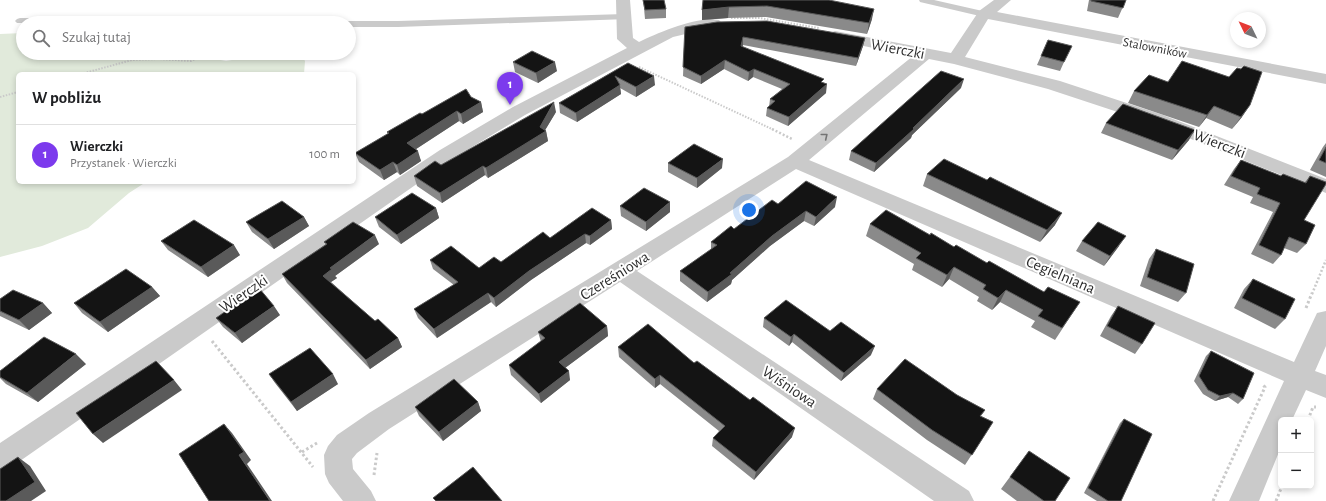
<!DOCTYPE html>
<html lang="pl">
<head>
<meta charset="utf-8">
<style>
	:root { --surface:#fff; --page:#f2f2f2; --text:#202124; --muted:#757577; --line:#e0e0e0; --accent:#7c3aed }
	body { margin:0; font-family:"Alegreya Sans",sans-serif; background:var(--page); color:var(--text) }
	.controls { position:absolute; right:12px; bottom:12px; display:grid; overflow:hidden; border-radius:6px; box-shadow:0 2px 6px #0003 }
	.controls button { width:36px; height:36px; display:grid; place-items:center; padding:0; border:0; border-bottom:1px solid var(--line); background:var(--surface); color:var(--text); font:20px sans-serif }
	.compass { position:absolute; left:1230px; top:12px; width:36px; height:36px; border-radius:50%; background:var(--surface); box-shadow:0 2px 6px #0003; rotate:313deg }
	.you { position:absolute; left:749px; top:210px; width:14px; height:14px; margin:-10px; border:3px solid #fff; border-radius:50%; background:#1a73e8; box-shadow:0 0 0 6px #1a73e833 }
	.badge { display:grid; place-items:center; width:26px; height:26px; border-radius:50%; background:var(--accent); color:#fff; font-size:13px; font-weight:700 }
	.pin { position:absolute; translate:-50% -33px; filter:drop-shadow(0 1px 2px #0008) }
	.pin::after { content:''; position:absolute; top:21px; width:14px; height:12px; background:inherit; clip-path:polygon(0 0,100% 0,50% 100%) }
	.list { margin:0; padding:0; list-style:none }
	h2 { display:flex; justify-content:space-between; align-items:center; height:52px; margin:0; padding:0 16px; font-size:17px }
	h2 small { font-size:13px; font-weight:400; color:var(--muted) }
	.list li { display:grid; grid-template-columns:26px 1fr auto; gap:12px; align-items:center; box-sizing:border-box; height:60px; padding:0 16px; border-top:1px solid var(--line) }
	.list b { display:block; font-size:15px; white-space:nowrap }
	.list p { margin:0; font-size:13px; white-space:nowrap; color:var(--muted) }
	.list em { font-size:13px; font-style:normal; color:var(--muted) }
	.icon { flex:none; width:22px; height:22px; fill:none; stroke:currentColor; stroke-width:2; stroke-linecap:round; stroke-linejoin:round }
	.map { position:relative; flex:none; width:1326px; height:501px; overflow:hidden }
	.search { position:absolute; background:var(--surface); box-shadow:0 2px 6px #0003; left:16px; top:16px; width:340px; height:44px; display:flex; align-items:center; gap:10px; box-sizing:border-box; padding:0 14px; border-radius:22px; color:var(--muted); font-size:15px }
	.panel { position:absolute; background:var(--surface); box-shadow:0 2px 6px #0003; left:16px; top:72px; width:340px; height:112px; border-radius:6px }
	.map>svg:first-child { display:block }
</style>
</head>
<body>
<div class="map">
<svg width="1326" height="501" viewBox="0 0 1326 501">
	<rect width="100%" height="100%" fill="#fff"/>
	<!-- green -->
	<path fill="#e1eadb" d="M23 33V53H184L226 61 273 53H294L301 55 305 61 304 74H18V182H146L129 193 88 228 42 246 0 257V34Z"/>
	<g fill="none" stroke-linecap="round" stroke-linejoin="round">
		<!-- path-far2 -->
		<path stroke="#cacaca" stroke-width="2" stroke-dasharray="1.5 1.5" stroke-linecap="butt" d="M731 18H760L819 28
			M639 67 774 130
			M81 74 132 60 158 59 191 61 209 53
			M0 97 18 92"/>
		<!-- path-far1 -->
		<path stroke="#cacaca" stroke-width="2.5" stroke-dasharray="2 2" stroke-linecap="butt" d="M772 129 792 139
			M1312 294 1326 260"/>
		<!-- path -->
		<path stroke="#cacaca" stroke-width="3" stroke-dasharray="2.5 2.5" stroke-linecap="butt" d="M1306 308 1312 293
			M212 341 313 467
			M1308 420 1313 407H1316
			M302 452 317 443
			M374 475 377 453
			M1213 501 1265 387 1263 385
			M1276 501 1282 486"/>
		<!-- lane -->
		<path fill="#cacaca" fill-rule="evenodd" d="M919 0H934L987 12 988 14 984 17 920 2Z
			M625 14 629 17 628 19 398 27H349V23H345L349 21H398Z
			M20 18 273 20 278 23H17L15 21 17 19Z"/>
		<!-- street -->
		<path fill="#cacaca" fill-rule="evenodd" d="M616 0H630L633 38 639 42C657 33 699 15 719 20L722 23 719 26 673 37 525 115 454 158 10 468 0 472V443L440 150 513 107 627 48 617 39Z
			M994 0H1011L997 12 1326 74V84L988 19 965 57 1060 81 1163 115 1326 179V193L1151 123 1048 89 954 64 929 59 809 160 1294 362 1317 313 1326 311V346L1315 371 1326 375V398L1306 390 1292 420H1281V447L1259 501H1229L1284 381 796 169 637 271 969 491 974 501H934L620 282 389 429 357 453 352 459 353 469 371 491 376 501H343L329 483 325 474 324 455 328 446 337 435 369 413 788 157 913 56 829 39 827 36 829 33 835 31 951 53 979 11Z"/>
	</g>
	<!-- wall -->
	<path fill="#8a8a8a" d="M643 0 666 9V18L645 19 644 8Z
		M703 0H829L872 19 867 34 766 17 728 18 702 20Z
		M1089 0H1126L1118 18 1087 11Z
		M685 27 865 38 863 46 856 66 743 45 742 47 824 83 826 93 788 126 766 116 767 108 769 107 770 99 782 89 753 77 748 81 724 69 701 84 683 76Z
		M1041 56 1064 62 1060 71 1037 65Z
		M513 62 557 71 538 83 515 72Z
		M628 63 655 85 636 97 620 88 621 94 577 122 560 113 559 103Z
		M1149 75 1242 117 1232 129 1206 118 1199 127 1128 103 1134 91Z
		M961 88 912 135 911 138 874 172 849 160 851 151Z
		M471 97 481 102 483 112 463 124 459 121 416 149 421 161 400 175 397 172 384 180 359 162 355 153 388 134 387 132 422 114Z
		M556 112 545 130 546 131 548 141 488 178 485 175 442 203 417 186 414 176 441 165Z
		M1106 123 1189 140 1172 160 1101 133Z
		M1326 143V177L1310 170 1323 147Z
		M1241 160 1281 176 1304 183 1310 176 1304 220 1306 244 1297 253 1284 248 1281 255 1273 264 1251 254 1273 212 1250 203 1253 197 1224 185 1234 169Z
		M668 163 722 168 697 188 668 172Z
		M927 174 1055 225 1040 242 923 186Z
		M778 204 835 207 814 226 804 221 770 246 732 280 731 284 707 302 680 281V271L711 250V242Z
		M620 206 670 212 646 231 621 216Z
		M436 208 439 218 401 244 379 227 375 217Z
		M304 217 309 226 274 249 252 232 246 222Z
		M611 220 612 229 590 245 586 243 531 280 496 307 491 302 437 338 418 318 414 309 454 285 433 269 430 260 479 268 501 262 550 238Z
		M870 224 930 235 1044 292 1080 302 1055 340 1031 327 1035 321 1000 302 992 310 977 301 979 297 949 279 942 287 912 270 914 264 866 236Z
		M161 241 240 255 208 277 168 250Z
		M1082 241 1119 246 1104 266 1076 251Z
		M324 242 379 244 335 276 337 278 331 282 375 321 398 338 402 347 370 369 287 283 282 274 326 244Z
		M1156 249 1186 293 1178 302 1140 286 1149 259Z
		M1253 279 1285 319 1275 329 1234 308 1244 289Z
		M152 287 160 296 108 332 82 313 74 303Z
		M0 299 43 303 52 313 29 330 0 316Z
		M1118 306 1142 344 1135 354 1100 336 1111 316Z
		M280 315 242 343 223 327 216 318Z
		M764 318 830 331 871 355 841 381 792 342 789 346 763 327Z
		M607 326 608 336 565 368 570 380 541 403 511 375 509 365 541 342 538 332Z
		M618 347 694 363 792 437 754 480 712 446 713 438 719 431 660 384 655 388 619 357Z
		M1211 351 1243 399 1238 404 1228 397 1215 401 1203 394 1194 381 1206 356Z
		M86 364 38 402 6 384 0 378V371Z
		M269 374 338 384 297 411 275 383Z
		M877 389 957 395 985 410 981 416 993 422 965 465 927 440 873 399Z
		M478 402 481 411 443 441 419 416 415 407Z
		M1124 419 1121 501H1097L1084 493 1120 423Z
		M1029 451 1055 501H1017L1001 489Z"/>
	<!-- shaded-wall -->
	<path fill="#5a5a5a" d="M729 7 728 18 702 20V10Z
		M874 9 872 19 867 34 869 23Z
		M743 37V45L740 54 741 46Z
		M865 38 863 46 856 66 858 58Z
		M725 60 724 69 701 84V76Z
		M555 62 557 71 538 83 536 73Z
		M754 69 753 77 748 81 749 72Z
		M654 76 655 85 636 97V87Z
		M964 79 961 88 912 135 911 138 874 172 876 163Z
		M827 84 826 93 788 126 789 117Z
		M620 85 621 94 577 122 576 113Z
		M481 102 483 112 463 124 461 114Z
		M554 102 556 112 544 132 546 131 548 141 488 178 486 168 540 127Z
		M1250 105 1242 117 1232 129Z
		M1214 106 1206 118 1199 127 1207 115Z
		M457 111 459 121 410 153 407 143Z
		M1195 130 1189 140 1172 160 1178 150Z
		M418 151 421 161 400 175 397 165Z
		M723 159 722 168 697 188V178Z
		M393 162 397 172 384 180 380 170Z
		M483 166 485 175 442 203 440 193Z
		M837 197 835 207 814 226 816 217Z
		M670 202V212L646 231V222Z
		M436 208 439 218 401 244 397 235Z
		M806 211 804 221 770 246 732 280 731 284 707 302 708 292 730 273 772 236Z
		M1062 213 1055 225 1040 242 1047 230Z
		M304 217 309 226 274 249 268 239Z
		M611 220 612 229 590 245V236Z
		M585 234 586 243 531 280 496 307 494 298 529 271Z
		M375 235 379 244 335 276 337 278 328 284 323 276 330 268Z
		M1126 236 1119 246 1104 266 1110 256Z
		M234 245 240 255 208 277 201 267Z
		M954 267 949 279 942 287 947 275Z
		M152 287 160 296 108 332 100 322Z
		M1006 290 1000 302 992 310 998 298Z
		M488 293 491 302 437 338 434 329Z
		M43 303 52 313 29 330 19 320Z
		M274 306 280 315 242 343 235 333Z
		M607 326 608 336 561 371 559 362Z
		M794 334 792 342 789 346 791 337Z
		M398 338 402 347 370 369 366 360Z
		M875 346 871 355 841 381 844 373Z
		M76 354 86 364 38 402 27 393Z
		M569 371 570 380 541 403 539 394Z
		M333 374 338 384 297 411 291 402Z
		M660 375V384L655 388V379Z
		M174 380 182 390 103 443 93 434Z
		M1233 393 1228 397 1215 401 1220 396Z
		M478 402 481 411 443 441 439 432Z
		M224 424 232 433 251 460 247 464 272 501H270L239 455Z
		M795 428 792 437 754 480 756 472Z
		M18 457 30 466 46 491 31 501H6Z"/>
	<!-- building -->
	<path fill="#141414" stroke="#5a5a5a" d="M643 0H664L666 9 645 10Z
		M703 0H829L874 9 869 23 767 6 729 7 702 10Z
		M1091 0H1126L1123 8 1091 1Z
		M767 21 865 38 858 58 743 37 741 46 824 79 821 82 827 84 789 117 767 108 775 101 770 99 790 84 754 69 749 72 725 60 701 76 683 67 685 27 717 22Z
		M1048 40 1072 46 1064 62 1041 56Z
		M532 51 555 62 536 73 513 62Z
		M1182 61 1229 77 1237 68 1241 69 1244 66 1262 72 1250 105 1241 117 1214 106 1207 115 1134 91 1149 75 1168 82Z
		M628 63 654 76 636 87 615 76 620 85 576 113 559 103Z
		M941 71 964 79 913 128 914 129 876 163 851 151Z
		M466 89 471 97 481 102 461 114 457 111 407 143 418 151 397 165 393 162 380 170 355 153 389 133 387 132 420 113 422 114Z
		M554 102 540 127 546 131 486 168 483 166 440 193 414 176 435 161 441 165Z
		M1123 104 1195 130 1178 150 1106 123Z
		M694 144 723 159 697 178 668 163Z
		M1326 147V163L1319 160Z
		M944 159 987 180 990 177 1062 213 1047 230 927 174Z
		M1241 160 1281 176 1283 174 1306 183 1310 176 1326 182V184L1304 220 1315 225 1306 244 1289 237 1281 255 1259 245 1280 203 1257 194 1260 188 1231 176Z
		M806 181 837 197 816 217 806 211 772 236 730 273 732 274 708 292 680 271 717 245 711 242 731 226 734 229 772 200 778 204Z
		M644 188 670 202 646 222 620 206Z
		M412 193 436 208 397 235 375 217Z
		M282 201 304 217 268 239 246 222Z
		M592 208 611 220 590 236 585 234 529 271 494 298 488 293 434 329 414 309 458 282 430 260 451 246 479 268 494 257 501 262 543 232 550 238Z
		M886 210 930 235 931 233 954 247 956 245 987 263 989 261 1044 292 1048 287 1080 302 1062 328 1038 316 1043 310 1006 290 998 298 983 289 986 285 954 267 947 275 916 258 921 253 870 224Z
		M194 220 234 245 201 267 161 241Z
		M353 222 375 235 330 268 332 269 323 276 375 321 378 319 398 338 366 360 282 274 327 244 324 242Z
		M1098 222 1126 236 1110 256 1082 241Z
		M1156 249 1194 264 1186 293 1147 277Z
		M126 269 152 287 100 322 74 303Z
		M1253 279 1295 299 1285 319 1242 298Z
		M259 288 274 306 235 333 216 318Z
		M13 290 43 303 19 320 0 311V299Z
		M786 300 830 331 841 322 875 346 844 373 794 334 791 337 764 318Z
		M580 303 607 326 559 362 569 371 539 394 509 365 545 338 538 332Z
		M1118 306 1155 323 1142 344 1107 326Z
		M648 324 694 363 697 361 750 400 753 397 795 428 756 472 713 438 725 426 660 375 655 379 618 347Z
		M44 337 76 354 27 393 0 377V371Z
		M310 348 333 374 291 402 269 374Z
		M1211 351 1254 373 1243 399 1233 393 1220 396 1208 390 1199 376Z
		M905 359 957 395 985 410 980 416 993 422 972 455 932 430 877 389Z
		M156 361 174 380 93 434 76 413Z
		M454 379 478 402 439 432 415 407Z
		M1124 419 1152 434 1121 501H1108L1088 488Z
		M224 424 244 452 239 455 270 501H209L179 454Z
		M1029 451 1070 478 1055 501H1044L1010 477Z
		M18 457 35 482 6 501H0V469Z
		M473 467 502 501H436L433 498Z"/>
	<!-- one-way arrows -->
	<defs><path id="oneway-chevron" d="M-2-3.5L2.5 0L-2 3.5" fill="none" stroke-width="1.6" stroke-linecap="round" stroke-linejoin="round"/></defs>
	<use stroke="#747474" href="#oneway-chevron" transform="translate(825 136) rotate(-39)"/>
	<g text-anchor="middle" stroke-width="4" stroke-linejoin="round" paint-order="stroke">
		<!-- far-street labels -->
		<g font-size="13" fill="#2d2d2d" stroke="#fff">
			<text transform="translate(1155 47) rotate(11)" y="5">Stalowników</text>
		</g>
		<!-- street labels -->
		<g font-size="16" fill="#2d2d2d" stroke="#fff">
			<text transform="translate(898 48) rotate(11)" y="6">Wierczki</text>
			<text transform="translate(1220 143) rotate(21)" y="6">Wierczki</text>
			<text transform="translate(1061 274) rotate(23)" y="6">Cegielniana</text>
			<text transform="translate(614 275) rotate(-32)" y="6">Czereśniowa</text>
			<text transform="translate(243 293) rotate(-34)" y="6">Wierczki</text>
			<text transform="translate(790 386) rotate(34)" y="6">Wiśniowa</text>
		</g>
	</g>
</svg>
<div class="controls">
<button>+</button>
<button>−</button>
</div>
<svg class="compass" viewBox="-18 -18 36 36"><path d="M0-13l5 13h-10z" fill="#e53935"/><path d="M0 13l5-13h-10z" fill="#757577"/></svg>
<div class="you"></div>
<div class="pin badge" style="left:510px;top:105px">1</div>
<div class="search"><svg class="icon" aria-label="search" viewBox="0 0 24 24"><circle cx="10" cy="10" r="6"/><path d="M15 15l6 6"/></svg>Szukaj tutaj</div>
<section class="panel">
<h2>W pobliżu<small></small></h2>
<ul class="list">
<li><span class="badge">1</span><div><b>Wierczki</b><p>Przystanek · Wierczki</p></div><em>100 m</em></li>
</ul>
</section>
</div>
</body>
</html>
